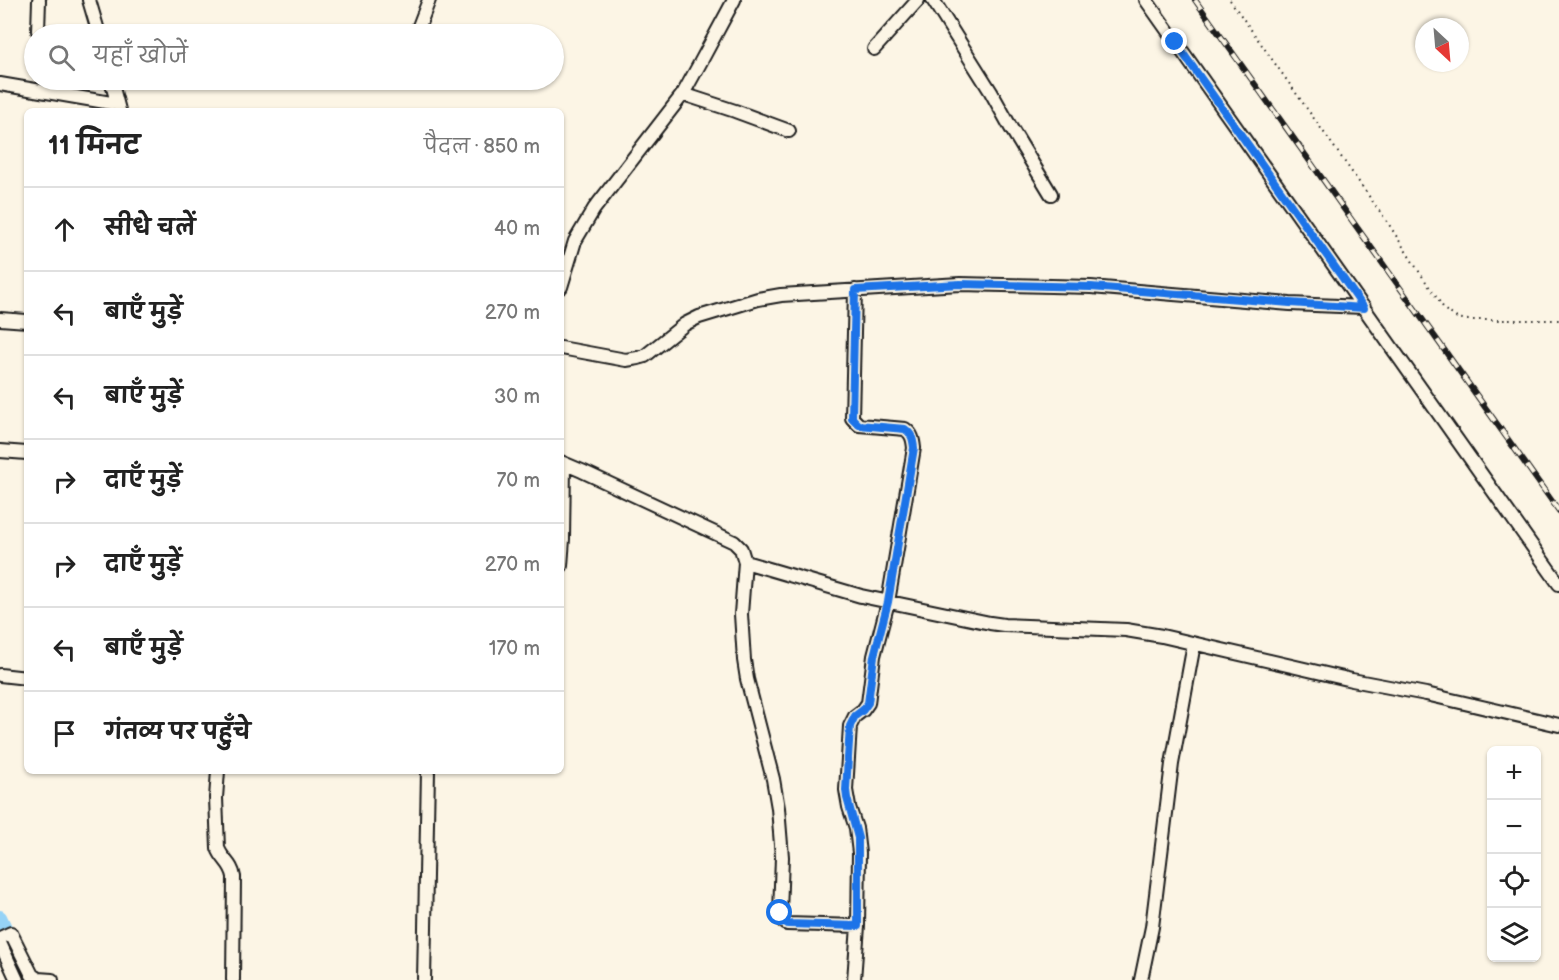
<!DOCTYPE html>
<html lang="hi">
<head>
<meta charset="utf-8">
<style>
	:root { --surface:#fff; --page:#f6f6f6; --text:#222; --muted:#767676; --line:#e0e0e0 }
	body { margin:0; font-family:"Balsamiq Sans","Playpen Sans Deva",sans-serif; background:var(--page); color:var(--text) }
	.controls { position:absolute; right:18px; bottom:18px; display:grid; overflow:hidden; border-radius:9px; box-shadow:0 2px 4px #0004 }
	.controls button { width:54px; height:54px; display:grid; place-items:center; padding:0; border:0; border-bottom:2px solid var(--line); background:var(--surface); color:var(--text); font:30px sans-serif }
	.compass { position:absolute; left:1415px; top:18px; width:54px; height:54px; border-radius:50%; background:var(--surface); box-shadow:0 2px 4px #0004; rotate:154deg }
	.stop { position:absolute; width:18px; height:18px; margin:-14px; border:4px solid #1a73e8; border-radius:50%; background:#fff }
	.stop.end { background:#1a73e8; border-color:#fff; box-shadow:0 2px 6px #0008 }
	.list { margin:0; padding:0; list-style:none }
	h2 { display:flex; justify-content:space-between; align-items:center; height:78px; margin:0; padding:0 24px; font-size:26px }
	h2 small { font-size:20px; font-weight:400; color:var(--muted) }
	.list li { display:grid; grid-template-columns:39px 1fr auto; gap:18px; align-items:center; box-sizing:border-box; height:84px; padding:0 24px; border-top:2px solid var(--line) }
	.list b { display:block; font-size:22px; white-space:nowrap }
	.list em { font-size:20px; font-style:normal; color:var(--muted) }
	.icon { flex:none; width:33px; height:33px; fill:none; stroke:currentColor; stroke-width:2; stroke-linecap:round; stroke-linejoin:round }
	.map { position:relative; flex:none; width:1559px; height:980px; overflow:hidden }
	.search { position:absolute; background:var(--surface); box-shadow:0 2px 4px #0004; left:24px; top:24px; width:540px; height:66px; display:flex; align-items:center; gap:15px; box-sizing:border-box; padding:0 21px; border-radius:33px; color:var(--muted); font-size:22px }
	.panel { position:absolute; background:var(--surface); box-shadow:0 2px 4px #0004; left:24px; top:108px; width:540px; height:666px; border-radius:9px }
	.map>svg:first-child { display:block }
</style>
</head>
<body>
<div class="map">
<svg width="1559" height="980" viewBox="0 0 1559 980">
	<rect width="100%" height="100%" fill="#fcf5e5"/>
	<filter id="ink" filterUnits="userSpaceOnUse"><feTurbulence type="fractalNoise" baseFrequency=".0167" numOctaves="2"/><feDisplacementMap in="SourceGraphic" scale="12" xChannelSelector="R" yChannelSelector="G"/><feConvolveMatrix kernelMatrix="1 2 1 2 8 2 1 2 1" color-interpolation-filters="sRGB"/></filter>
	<g filter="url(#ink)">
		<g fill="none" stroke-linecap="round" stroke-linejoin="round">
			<!-- canal -->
			<path stroke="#96d3f6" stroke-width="14" d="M0 917 13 945"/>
			<!-- minor casing -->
			<g stroke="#1c1c1c" stroke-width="16">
				<path id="minor" d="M89 0 99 34
					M933 0 991 92 1011 128 1051 194
					M1146 0 1559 584
					M38 31 39 0
					M416 34 429 0
					M874 49 918 0
					M111 80 119 110
					M0 84 117 104
					M683 94 735 111 789 131
					M561 287 575 241 594 209 683 94 699 65 734 0
					M0 319 27 321
					M561 348 626 360 638 358 645 356 685 324 699 317 758 299 781 295 960 284 1051 286 1091 287 1290 304 1364 307
					M0 451 27 453
					M561 462 582 471 734 542 741 549 745 562 861 596 990 623 1004 625 1126 630 1162 636 1352 680 1426 694 1559 725
					M745 562 741 614 744 660 747 679 773 779 778 808 782 857 780 913 783 921 787 924 858 926
					M561 566 563 539 564 464
					M0 675 27 678
					M218 771 216 798 218 848C222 860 232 863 234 877L233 980
					M0 938 11 933 32 975 38 979 52 980
					M0 943 17 980
					M424 980 428 771
					M854 980 858 926 859 853 856 828 849 807 846 790 850 726 855 716 863 710 868 703 874 656 888 602 914 448C913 439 912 434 905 429L859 425 852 418 855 290
					M1141 980 1152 927 1172 764 1194 644"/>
			</g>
			<!-- path -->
			<path stroke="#1c1c1c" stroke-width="2" stroke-dasharray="1.5 4.5" stroke-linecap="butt" d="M1230 0 1388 223 1416 267 1445 310 1457 318 1468 320H1559"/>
			<!-- minor -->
			<use href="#minor" stroke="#fcf5e5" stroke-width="12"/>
			<!-- rail casing -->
			<g stroke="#1c1c1c" stroke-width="6">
				<path id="rail" d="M1195 0 1559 511"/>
			</g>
			<!-- rail -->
			<use href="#rail" stroke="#fcf5e5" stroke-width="4" stroke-dasharray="11" stroke-linecap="butt"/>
		</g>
	</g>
	<g fill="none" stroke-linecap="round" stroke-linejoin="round" filter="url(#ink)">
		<!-- route -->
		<path stroke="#1a73e8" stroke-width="8" d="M780 913 783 921 788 924 858 926V838L847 798 846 790 850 726 855 716 863 710 868 703 874 656 888 602 914 448C913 439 912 434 905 429L859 425 852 418 855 290 960 284 1091 287 1290 303 1364 308 1175 42"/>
	</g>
</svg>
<div class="controls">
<button>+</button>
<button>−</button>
<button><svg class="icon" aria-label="locate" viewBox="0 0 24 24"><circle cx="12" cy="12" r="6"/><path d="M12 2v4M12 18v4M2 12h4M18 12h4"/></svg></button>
<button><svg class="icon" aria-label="layers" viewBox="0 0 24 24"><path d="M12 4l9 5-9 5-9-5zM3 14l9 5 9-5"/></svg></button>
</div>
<svg class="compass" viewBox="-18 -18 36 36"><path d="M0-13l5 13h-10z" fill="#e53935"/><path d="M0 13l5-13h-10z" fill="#767676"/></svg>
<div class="stop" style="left:780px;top:913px"></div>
<div class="stop end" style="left:1175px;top:42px"></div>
<div class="search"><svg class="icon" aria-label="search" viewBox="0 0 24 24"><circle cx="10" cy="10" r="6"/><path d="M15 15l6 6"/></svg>यहाँ खोजें</div>
<section class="panel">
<h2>11 मिनट<small>पैदल · 850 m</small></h2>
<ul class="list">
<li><svg class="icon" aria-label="ahead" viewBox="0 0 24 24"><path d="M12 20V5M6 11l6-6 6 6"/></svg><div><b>सीधे चलें</b></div><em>40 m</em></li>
<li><svg class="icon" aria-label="left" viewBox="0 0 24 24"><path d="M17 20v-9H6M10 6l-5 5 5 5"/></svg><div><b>बाएँ मुड़ें</b></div><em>270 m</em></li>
<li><svg class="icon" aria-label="left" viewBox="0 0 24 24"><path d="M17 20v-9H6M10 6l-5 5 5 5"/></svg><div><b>बाएँ मुड़ें</b></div><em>30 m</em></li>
<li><svg class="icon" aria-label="right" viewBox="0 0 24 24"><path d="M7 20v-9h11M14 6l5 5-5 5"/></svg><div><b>दाएँ मुड़ें</b></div><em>70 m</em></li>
<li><svg class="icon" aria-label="right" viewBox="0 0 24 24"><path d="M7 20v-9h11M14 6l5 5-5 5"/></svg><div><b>दाएँ मुड़ें</b></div><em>270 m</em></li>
<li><svg class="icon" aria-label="left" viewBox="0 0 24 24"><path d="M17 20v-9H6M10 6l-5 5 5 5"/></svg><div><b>बाएँ मुड़ें</b></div><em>170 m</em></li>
<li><svg class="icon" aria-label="arrive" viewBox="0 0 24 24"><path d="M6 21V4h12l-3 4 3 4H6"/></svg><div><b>गंतव्य पर पहुँचे</b></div></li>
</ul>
</section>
</div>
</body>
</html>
